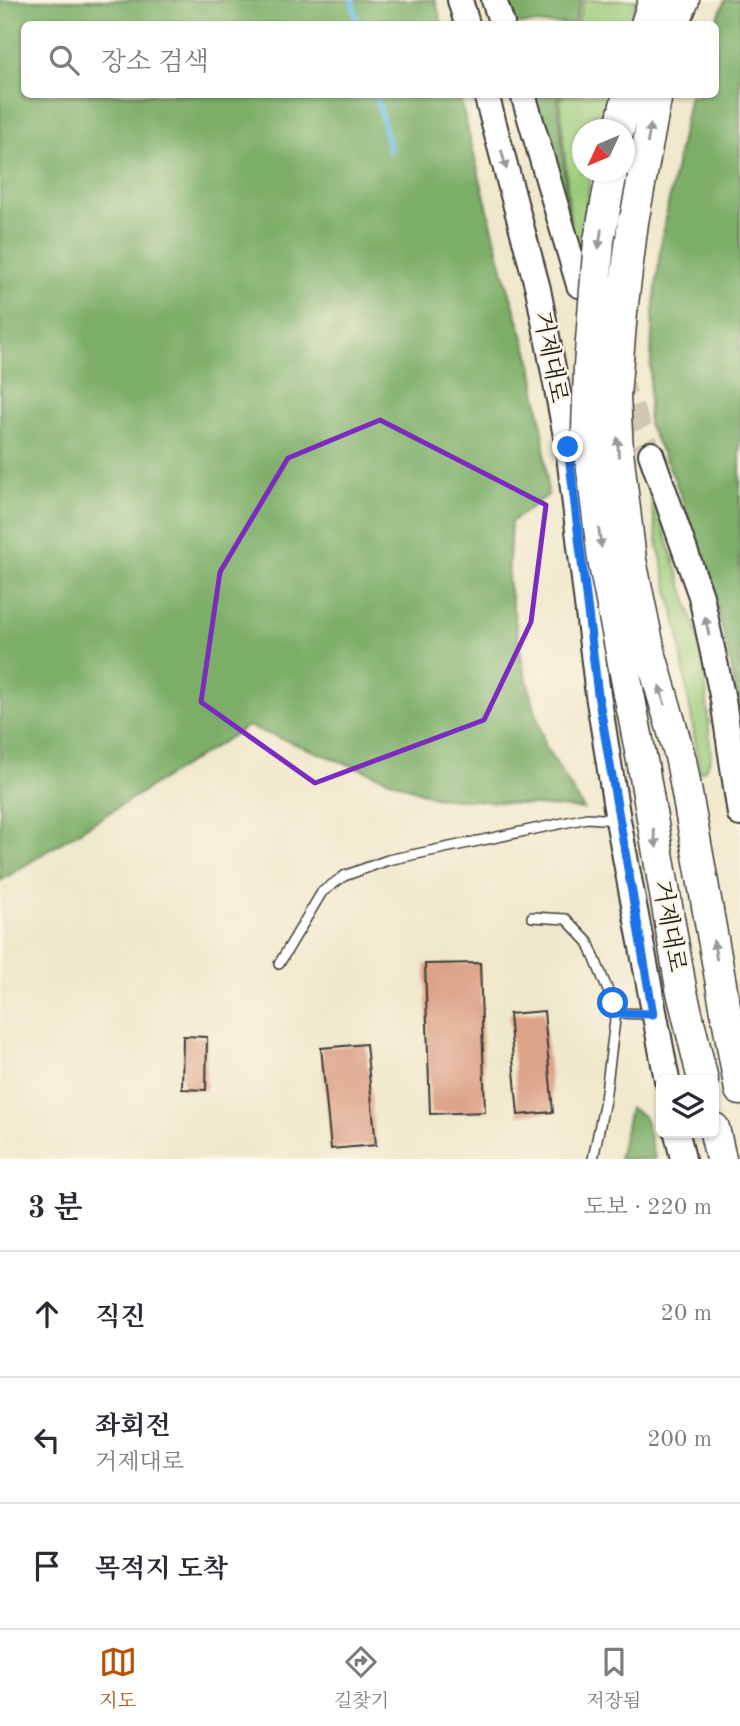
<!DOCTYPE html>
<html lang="ko">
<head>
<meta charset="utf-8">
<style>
	:root { --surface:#fff; --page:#f7f7f7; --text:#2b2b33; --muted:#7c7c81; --line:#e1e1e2; --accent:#b45309 }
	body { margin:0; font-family:"Old Standard TT","Noto Serif KR",serif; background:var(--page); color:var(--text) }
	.controls { position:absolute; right:21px; bottom:21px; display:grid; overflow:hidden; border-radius:10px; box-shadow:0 2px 5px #0004 }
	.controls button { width:63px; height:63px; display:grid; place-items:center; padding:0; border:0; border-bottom:2px solid var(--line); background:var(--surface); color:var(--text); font:35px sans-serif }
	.compass { position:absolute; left:572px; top:119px; width:63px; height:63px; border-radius:50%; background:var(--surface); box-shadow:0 2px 5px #0004; rotate:226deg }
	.stop { position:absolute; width:21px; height:21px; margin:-16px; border:5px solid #1a73e8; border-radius:50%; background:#fff }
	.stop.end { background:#1a73e8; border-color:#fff; box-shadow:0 2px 7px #0008 }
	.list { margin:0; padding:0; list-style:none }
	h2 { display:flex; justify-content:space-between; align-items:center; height:91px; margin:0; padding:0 28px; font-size:30px }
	h2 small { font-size:23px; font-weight:400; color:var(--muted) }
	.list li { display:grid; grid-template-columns:46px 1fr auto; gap:21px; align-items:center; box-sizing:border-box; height:126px; padding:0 28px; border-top:2px solid var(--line) }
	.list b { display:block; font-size:26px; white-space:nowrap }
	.list p { margin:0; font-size:23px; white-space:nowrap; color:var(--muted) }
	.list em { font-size:23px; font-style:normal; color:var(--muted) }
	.icon { flex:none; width:38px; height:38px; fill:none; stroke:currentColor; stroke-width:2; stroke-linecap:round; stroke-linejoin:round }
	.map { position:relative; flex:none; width:740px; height:1159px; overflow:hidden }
	.search { position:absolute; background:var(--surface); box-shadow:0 2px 5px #0004; left:21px; right:21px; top:21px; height:77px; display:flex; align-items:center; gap:18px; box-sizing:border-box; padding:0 24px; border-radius:10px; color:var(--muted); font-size:26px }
	.sheet { height:469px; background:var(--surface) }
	nav { display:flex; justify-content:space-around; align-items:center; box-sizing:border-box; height:98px; border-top:2px solid var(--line); background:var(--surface); font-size:19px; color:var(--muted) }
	nav a { display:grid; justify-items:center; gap:4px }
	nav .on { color:var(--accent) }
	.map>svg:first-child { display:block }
</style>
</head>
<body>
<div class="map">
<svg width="740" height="1159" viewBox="0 0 740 1159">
	<rect width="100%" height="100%" fill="#fcf5e5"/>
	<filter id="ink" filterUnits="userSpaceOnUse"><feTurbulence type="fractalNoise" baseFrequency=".0143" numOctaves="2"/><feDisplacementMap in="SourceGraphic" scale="14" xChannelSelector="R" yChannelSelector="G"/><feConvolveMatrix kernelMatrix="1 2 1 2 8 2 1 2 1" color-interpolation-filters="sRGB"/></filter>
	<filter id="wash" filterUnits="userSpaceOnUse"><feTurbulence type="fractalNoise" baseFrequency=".00686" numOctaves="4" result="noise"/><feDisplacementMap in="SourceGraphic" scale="28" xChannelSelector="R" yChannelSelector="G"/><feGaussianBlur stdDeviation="1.57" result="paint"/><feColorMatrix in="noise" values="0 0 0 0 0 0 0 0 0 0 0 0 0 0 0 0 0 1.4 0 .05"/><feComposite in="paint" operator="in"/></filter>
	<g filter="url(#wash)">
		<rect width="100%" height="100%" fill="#f0e8cc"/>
		<!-- green -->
		<path fill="#9aca78" stroke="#5b734a" stroke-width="2" d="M584 0H637L630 24H577Z
			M565 95H610L601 129 582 130V172H591L579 259 571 232 560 99Z
			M648 480 697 632 706 687 711 758 705 769 700 772 678 632 658 545Z"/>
		<!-- forest -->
		<path fill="#7bae68" stroke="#4c6542" stroke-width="2" d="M0 0H435L442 24H24V94L459 95 506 281 532 364 543 434 548 495 511 522 508 580 523 666 545 745 584 809 434 797 248 726 0 881Z
			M502 0H581L574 24H510Z
			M725 0H740V718L732 671 712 586 675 480 648 424 653 313 662 235 690 95 716 94 715 24Z
			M532 95H562L558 99 569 228Z
			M630 1108 644 1116 655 1159H619Z"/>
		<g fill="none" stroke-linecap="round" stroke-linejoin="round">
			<!-- stream -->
			<path stroke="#69bee6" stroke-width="6" d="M352 0 358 24
				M376 94 390 151"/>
		</g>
		<g id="blocks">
			<!-- building -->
			<path fill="#dda389" d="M480 963 485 1112 430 1114 425 964Z
				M544 1011 553 1112 518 1115 509 1014Z
				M183 1036 207 1037 206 1090 182 1089Z
				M366 1044 376 1145 331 1149 321 1048Z"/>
		</g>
	</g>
	<g filter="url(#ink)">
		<use href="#blocks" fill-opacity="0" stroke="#3c3b36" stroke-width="2"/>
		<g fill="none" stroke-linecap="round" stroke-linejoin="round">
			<!-- secondary-tunnel -->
			<path stroke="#d0c9b2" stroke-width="24" stroke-dasharray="24 12" stroke-linecap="butt" d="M617 374 651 454"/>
			<!-- service casing -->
			<g stroke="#3c3b36" stroke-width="12">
				<path id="service" d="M532 917 566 919 588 942 613 1003 615 1020 605 1100 593 1159
					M279 964 322 892 344 876 388 860 587 818 616 820
					M614 1013 651 1014"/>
			</g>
			<!-- secondary casing -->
			<g stroke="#3c3b36" stroke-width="28">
				<path id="secondary" d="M460 0 467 24
					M494 0 502 24
					M486 94 538 289 568 447 598 695 618 820 667 1080
					M523 94 579 285
					M651 454 701 596 723 700 740 814
					M677 1133 683 1159"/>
			</g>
			<!-- trunk casing -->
			<g stroke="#3c3b36" stroke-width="33">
				<path id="trunk" d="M646 24 654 0
					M674 24 684 0
					M619 130 628 94
					M633 222 657 94
					M681 760 740 1090
					M644 771 681 988 703 1080
					M714 1128 721 1159"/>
			</g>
			<!-- service -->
			<use href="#service" stroke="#fff" stroke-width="9"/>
			<!-- secondary -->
			<use href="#secondary" stroke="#fff" stroke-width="24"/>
			<!-- trunk -->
			<use href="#trunk" stroke="#fff" stroke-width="30"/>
			<!-- trunk-bridge casing -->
			<g stroke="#3c3b36" stroke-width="33" stroke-linecap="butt">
				<path id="trunk-bridge" d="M612 172 599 240 589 366 587 430 603 560 644 771
					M633 222 622 312 615 396 618 451 631 560 650 652 681 760"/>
			</g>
			<!-- trunk-bridge -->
			<use href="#trunk-bridge" stroke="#fff" stroke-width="30"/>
		</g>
		<!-- one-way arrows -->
		<defs><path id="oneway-solid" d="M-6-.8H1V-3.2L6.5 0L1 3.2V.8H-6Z" transform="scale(1.75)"/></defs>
		<g fill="#999">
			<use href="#oneway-solid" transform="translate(649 134) rotate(-80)"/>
			<use href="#oneway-solid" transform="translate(504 160) rotate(75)"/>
			<use href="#oneway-solid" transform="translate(600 239) rotate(98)"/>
			<use href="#oneway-solid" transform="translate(618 447) rotate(-94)"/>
			<use href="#oneway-solid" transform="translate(600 538) rotate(82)"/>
			<use href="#oneway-solid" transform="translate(707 626) rotate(-102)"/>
			<use href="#oneway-solid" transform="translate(662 695) rotate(-106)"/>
			<use href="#oneway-solid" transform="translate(655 838) rotate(80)"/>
			<use href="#oneway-solid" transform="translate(715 950) rotate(-100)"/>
		</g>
	</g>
	<g fill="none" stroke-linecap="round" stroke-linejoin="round" filter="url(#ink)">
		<!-- route -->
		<path stroke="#1a73e8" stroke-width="9" d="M568 447 598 695 653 1014 614 1013 613 1003"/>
	</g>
	<!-- marked area -->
	<path fill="none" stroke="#7b2cbf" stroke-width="5" stroke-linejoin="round" d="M380 420 546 505 531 622 484 720 315 783 201 702 220 572 288 458Z"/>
	<g text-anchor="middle" stroke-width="5" stroke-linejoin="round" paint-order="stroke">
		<!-- street labels -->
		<g font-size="24" fill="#1c1c1c" stroke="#fcf5e5">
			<text transform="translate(551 357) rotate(79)" y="8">거제대로</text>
			<text transform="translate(670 926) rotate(80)" y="8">거제대로</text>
		</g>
	</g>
</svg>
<div class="controls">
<button><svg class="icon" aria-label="layers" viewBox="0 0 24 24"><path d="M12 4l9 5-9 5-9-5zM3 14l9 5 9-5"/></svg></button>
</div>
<svg class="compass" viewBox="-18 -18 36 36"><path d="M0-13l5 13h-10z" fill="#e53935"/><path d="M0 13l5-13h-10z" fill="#7c7c81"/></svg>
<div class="stop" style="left:613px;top:1003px"></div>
<div class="stop end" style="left:568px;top:447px"></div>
<div class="search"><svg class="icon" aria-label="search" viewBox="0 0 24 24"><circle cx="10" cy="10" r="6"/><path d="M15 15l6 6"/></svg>장소 검색</div>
</div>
<section class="sheet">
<h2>3 분<small>도보 · 220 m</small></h2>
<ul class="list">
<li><svg class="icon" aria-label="ahead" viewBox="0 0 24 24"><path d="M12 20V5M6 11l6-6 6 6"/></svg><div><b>직진</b></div><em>20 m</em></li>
<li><svg class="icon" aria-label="left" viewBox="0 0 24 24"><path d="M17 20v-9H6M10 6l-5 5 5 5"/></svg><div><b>좌회전</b><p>거제대로</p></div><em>200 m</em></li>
<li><svg class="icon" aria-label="arrive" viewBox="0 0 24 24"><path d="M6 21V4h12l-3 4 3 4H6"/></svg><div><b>목적지 도착</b></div></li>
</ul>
</section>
<nav>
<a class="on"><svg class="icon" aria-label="map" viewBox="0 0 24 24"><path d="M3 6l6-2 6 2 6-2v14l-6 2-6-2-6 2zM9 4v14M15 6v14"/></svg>지도</a>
<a><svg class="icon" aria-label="directions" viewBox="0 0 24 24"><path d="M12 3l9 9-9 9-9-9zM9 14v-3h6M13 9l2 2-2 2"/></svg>길찾기</a>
<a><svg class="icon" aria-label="saved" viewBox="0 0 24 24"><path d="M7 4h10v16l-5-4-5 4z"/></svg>저장됨</a>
</nav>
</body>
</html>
